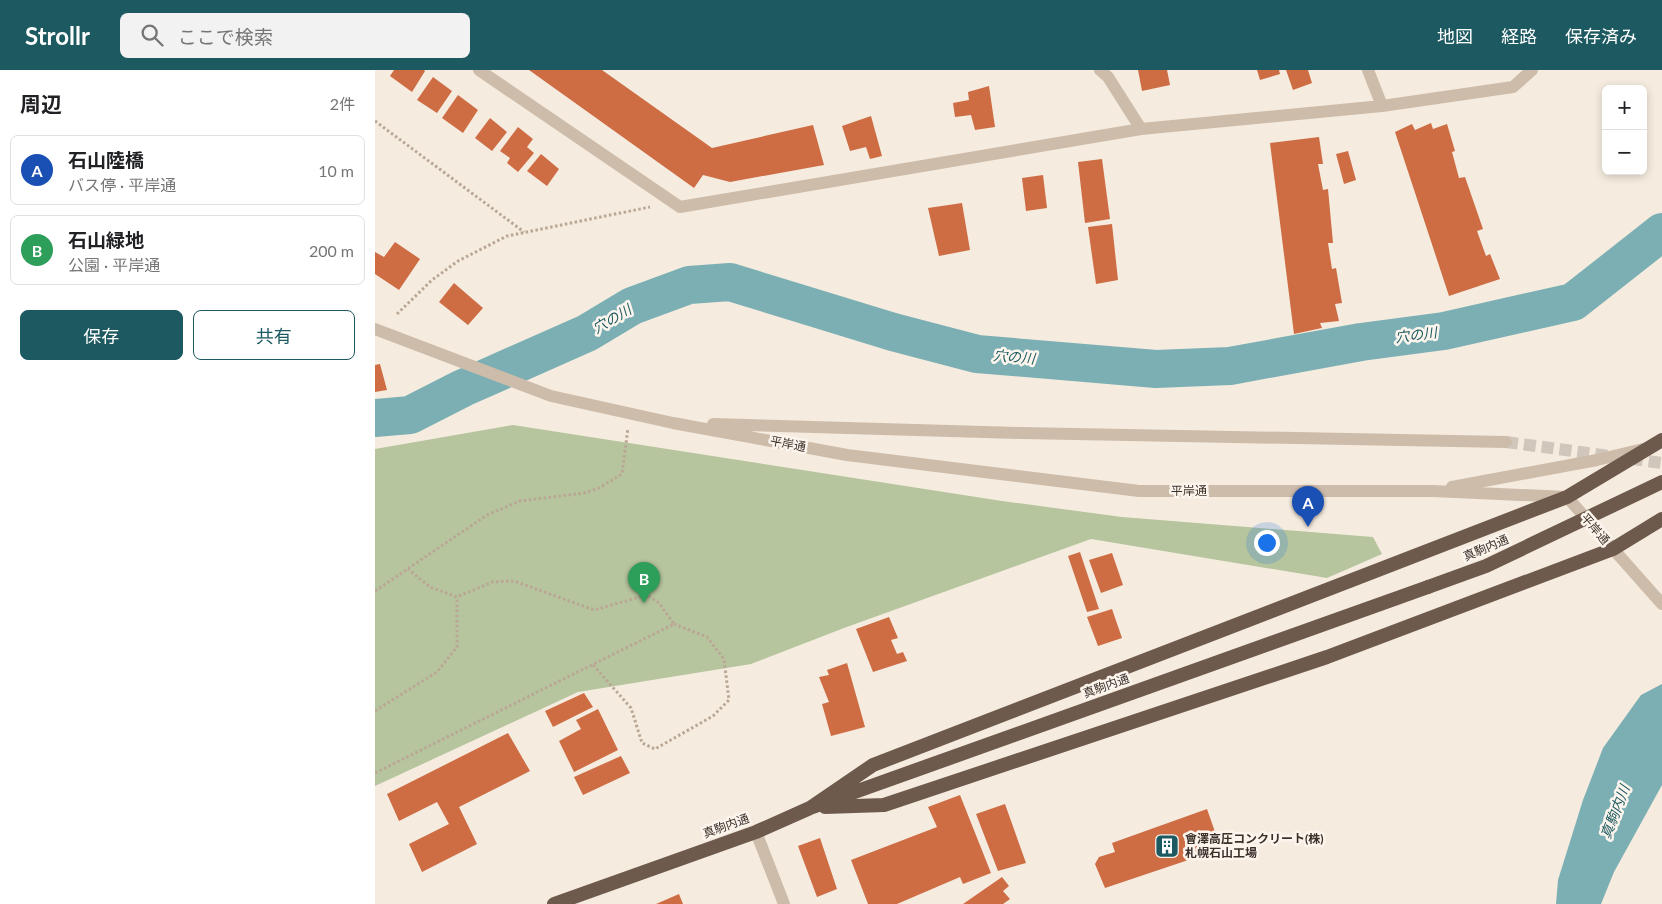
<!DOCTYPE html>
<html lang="ja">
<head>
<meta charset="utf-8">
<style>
	:root { --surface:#fff; --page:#f2f2f2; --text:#202124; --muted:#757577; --line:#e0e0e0; --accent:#1c5960 }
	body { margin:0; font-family:Lato,"Noto Sans JP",sans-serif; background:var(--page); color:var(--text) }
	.controls { position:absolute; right:15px; top:15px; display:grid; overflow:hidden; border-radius:8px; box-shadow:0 2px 8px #0003 }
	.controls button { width:45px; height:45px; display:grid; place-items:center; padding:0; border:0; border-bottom:1px solid var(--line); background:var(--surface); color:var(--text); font:25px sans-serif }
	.you { position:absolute; left:891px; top:472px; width:18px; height:18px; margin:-12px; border:4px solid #fff; border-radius:50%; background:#1a73e8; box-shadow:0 0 0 8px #1a73e833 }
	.badge { display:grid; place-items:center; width:32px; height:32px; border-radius:50%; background:var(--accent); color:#fff; font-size:16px; font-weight:700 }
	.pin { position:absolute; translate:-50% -41px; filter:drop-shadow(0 1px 2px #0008) }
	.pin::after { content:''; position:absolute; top:26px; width:18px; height:15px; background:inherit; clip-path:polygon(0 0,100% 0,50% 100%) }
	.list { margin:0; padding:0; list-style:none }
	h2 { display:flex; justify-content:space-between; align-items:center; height:65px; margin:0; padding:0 20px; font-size:21px }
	h2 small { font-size:16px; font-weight:400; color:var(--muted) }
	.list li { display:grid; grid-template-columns:32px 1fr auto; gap:15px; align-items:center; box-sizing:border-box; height:70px; margin:0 10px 10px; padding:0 10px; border:1px solid var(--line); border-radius:8px }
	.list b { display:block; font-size:19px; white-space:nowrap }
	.list p { margin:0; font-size:16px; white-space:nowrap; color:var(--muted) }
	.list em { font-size:16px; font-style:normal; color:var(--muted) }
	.actions { display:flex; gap:10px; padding:15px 20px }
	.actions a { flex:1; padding:11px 0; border:1px solid var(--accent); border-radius:8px; text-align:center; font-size:18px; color:var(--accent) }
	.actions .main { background:var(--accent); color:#fff }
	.icon { flex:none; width:28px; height:28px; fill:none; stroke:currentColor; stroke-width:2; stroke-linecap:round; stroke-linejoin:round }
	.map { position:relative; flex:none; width:1287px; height:834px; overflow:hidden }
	header { display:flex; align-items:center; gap:30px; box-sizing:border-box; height:70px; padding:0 25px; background:var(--accent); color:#fff }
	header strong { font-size:24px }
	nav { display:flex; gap:28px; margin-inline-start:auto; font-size:18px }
	.search { width:350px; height:45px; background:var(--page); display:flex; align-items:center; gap:12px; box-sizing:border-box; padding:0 18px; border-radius:8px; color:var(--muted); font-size:19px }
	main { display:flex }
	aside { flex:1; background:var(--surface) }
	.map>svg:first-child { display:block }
</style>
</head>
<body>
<header>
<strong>Strollr</strong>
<div class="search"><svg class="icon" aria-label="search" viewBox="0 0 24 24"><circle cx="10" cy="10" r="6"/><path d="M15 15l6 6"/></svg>ここで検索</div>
<nav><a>地図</a><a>経路</a><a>保存済み</a></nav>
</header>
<main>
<aside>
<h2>周辺<small>2件</small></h2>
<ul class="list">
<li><span class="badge" style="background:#1a4fb4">A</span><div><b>石山陸橋</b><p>バス停 · 平岸通</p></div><em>10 m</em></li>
<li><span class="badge" style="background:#2e9e5b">B</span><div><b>石山緑地</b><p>公園 · 平岸通</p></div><em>200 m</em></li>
</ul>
<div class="actions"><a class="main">保存</a><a>共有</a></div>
</aside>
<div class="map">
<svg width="1287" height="834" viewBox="0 0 1287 834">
	<rect width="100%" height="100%" fill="#f5ecdf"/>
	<!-- green -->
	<path fill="#b6c59e" d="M138 355 627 431 747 447 998 467 1007 484 952 508 716 469 469 558 376 594 203 622 0 716V379Z"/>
	<!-- water -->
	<path fill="#7cafb4" d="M1287 614V715L1239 802 1226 834H1181L1183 810 1208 730 1228 678 1266 625Z"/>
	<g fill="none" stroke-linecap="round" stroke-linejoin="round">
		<!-- river -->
		<path stroke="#7cafb4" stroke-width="38" d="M0 348 35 345 88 318 212 263 257 236 314 215 355 212 518 262 602 284 781 299 855 296 986 272 1069 261 1198 232 1287 162"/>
	</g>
	<!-- building -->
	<path fill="#ce6c44" d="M19 0H49L50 1 37 22 15 6Z
		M154 0H227L337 78 438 55 449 95 355 112 328 105 319 118Z
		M763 0H792L795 15 767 21Z
		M882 0H904L905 4 885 10Z
		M911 0H933L937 13 918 20Z
		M58 7 77 21 62 43 42 30Z
		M614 16 620 57 600 60 596 45 580 47 578 33 594 30 593 22Z
		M83 25 103 40 88 63 67 48Z
		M496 46 507 86 495 89 491 77 475 81 467 56Z
		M115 48 132 62 117 81 100 68Z
		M1056 53 1058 59 1072 54 1080 81 1077 82 1084 108 1090 107 1108 159 1102 161 1111 186 1115 184 1125 209 1074 226 1020 62 1037 54 1040 60Z
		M143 57 158 69 152 77 159 83 143 102 132 93 135 88 125 81Z
		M944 67 948 94H943L948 120 953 119 958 173H953L957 199 961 198 967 233 960 234 964 251 945 253 947 258 919 264 895 73Z
		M973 81 981 110 969 114 961 84Z
		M166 84 184 99 172 116 152 101Z
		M727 89 735 149 710 153 703 92Z
		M668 105 672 138 651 141 647 108Z
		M587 133 595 180 564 186 553 138Z
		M737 154 743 210 721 214 713 157Z
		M20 172 45 189 24 220 0 204V182L9 187Z
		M79 213 108 238 93 255 64 232Z
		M5 294 12 320 0 322V295Z
		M705 482 724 539 712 542 693 486Z
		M737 483 748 515 726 523 714 490Z
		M737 539 747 568 723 576 712 547Z
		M514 547 523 568 516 570 522 584 528 582 532 591 498 602 481 559Z
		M472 593 490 657 456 666 447 634 454 632 444 607 454 605 452 600Z
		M209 623 218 637 178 657 170 641Z
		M223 639 243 680 199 702 184 671 206 659 201 650Z
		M133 663 155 701 84 737 102 774 47 802 34 774 74 754 62 732 24 751 12 724Z
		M246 686 255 703 208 725 199 707Z
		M585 725 616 803 588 814 585 807 522 834H493L476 790 562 757 553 737Z
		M630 734 651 793 623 801 601 744Z
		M832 739 846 779 730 818 720 794 724 787 740 782 737 773Z
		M445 768 462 819 442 827 423 776Z
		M627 807 634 816 628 821 635 829 628 834H588Z
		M304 824 308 834H281Z"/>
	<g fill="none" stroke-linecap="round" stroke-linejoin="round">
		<!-- tertiary-tunnel -->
		<path stroke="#d0c6bb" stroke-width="12" stroke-dasharray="12 6" stroke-linecap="butt" d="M1131 372 1287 393"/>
		<!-- path -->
		<path stroke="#baa694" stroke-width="3" stroke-dasharray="2.5 2.5" stroke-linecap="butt" d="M0 51 149 162
			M22 244 57 210 83 191 132 166 275 137
			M0 521 112 445 145 431 209 423 224 418 247 404 253 358
			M218 595 256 638 267 673 280 679 338 646 354 630 349 589 332 567 299 554
			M0 641 62 602 82 577V527
			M0 703 299 554 284 533 272 525 219 540 139 511 117 512 82 527 55 517 33 499"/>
		<!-- minor -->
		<path stroke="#cebcaa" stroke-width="12" d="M104 0 305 137 766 59 1007 36 1138 17 1157 0
			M725 0 733 7 766 59
			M993 0 1007 36
			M381 762 409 834"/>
		<!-- tertiary -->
		<path stroke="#cebcaa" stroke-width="12" d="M0 259 176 326 298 353 472 385 764 421H1058L1192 427 1287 534
			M338 354 647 363 1131 372
			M1077 417 1222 390 1268 379"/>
		<!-- trunk -->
		<path stroke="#6e5a4d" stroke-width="14" d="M450 737 509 735 952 587 1238 479 1287 449
			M435 738 498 695 1192 427 1287 370
			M179 834 381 762 435 738 1053 517"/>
		<!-- trunk-bridge -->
		<path stroke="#6e5a4d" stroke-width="14" d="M1053 517 1111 496 1287 412"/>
	</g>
	<!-- icons -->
	<defs>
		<g id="building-square" transform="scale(1.25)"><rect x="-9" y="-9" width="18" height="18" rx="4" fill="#1c5960" stroke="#fcf5ed"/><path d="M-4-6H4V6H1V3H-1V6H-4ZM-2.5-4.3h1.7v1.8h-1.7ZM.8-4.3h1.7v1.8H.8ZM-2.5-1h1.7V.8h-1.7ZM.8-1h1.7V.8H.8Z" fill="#fff"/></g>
	</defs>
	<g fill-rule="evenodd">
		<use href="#building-square" x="792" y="776"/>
	</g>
	<g text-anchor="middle" stroke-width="5" stroke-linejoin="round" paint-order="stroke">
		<!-- street labels -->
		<g font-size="12" fill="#3b302a" stroke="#fcf5ed">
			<text transform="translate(413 374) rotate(11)" y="4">平岸通</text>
			<text x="814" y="425">平岸通</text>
			<text transform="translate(1220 459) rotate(49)" y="4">平岸通</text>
			<text transform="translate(1111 478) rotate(-23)" y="4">真駒内通</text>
			<text transform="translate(731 616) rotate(-20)" y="4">真駒内通</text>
			<text transform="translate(351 756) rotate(-20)" y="4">真駒内通</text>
		</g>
		<!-- poi labels -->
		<g font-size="12" font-weight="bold" fill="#3b302a" stroke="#fcf5ed" text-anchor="start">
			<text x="810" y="773">會澤高圧コンクリート(株)<tspan x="810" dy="14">札幌石山工場</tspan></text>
		</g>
		<!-- water labels -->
		<g font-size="14" font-style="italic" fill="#1c5960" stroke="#fcf5ed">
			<text transform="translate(237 249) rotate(-31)" y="5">穴の川</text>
			<text transform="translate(1041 265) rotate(-7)" y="5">穴の川</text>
			<text transform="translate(639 287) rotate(5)" y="5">穴の川</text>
			<text transform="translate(1240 742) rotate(-69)" y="5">真駒内川</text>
		</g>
	</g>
</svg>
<div class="controls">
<button>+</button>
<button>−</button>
</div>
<div class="you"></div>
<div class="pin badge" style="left:933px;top:457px;background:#1a4fb4">A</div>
<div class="pin badge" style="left:269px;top:533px;background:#2e9e5b">B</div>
</div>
</main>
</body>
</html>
